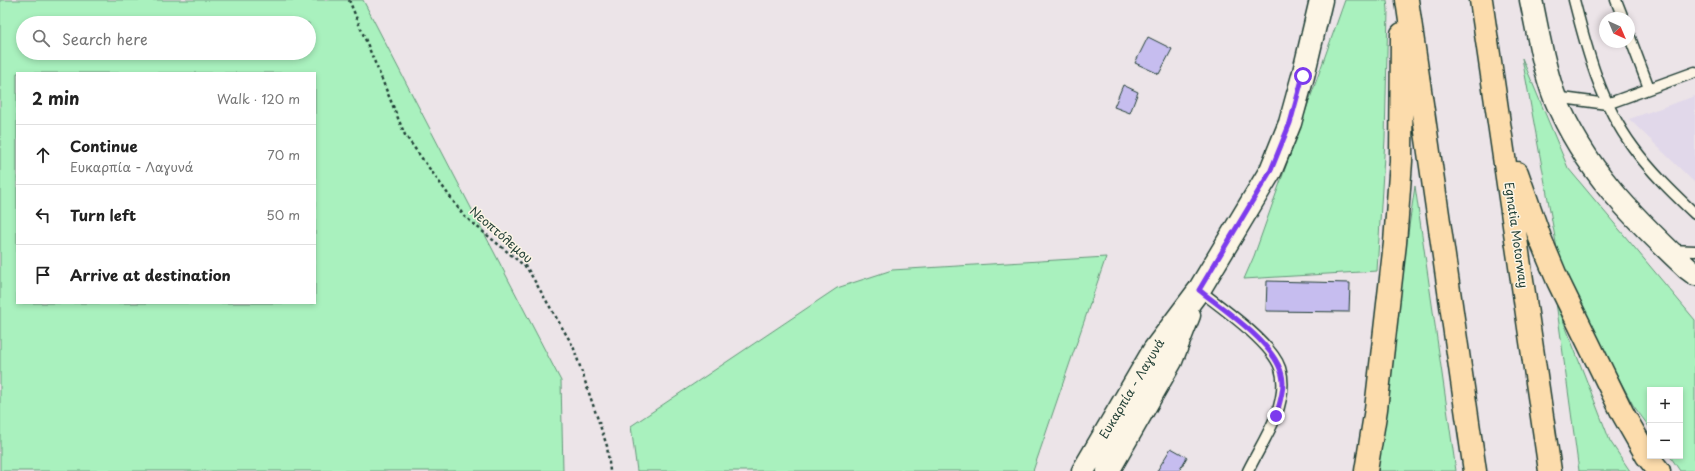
<!DOCTYPE html>
<html lang="en">
<head>
<meta charset="utf-8">
<style>
	:root { --surface:#fff; --page:#f6f6f6; --text:#222; --muted:#767676; --line:#e0e0e0 }
	body { margin:0; font-family:"Playpen Sans",sans-serif; background:var(--page); color:var(--text) }
	.controls { position:absolute; right:12px; bottom:12px; display:grid; overflow:hidden; border-radius:0px; box-shadow:0 2px 6px #0003 }
	.controls button { width:36px; height:36px; display:grid; place-items:center; padding:0; border:0; border-bottom:1px solid var(--line); background:var(--surface); color:var(--text); font:20px sans-serif }
	.compass { position:absolute; left:1599px; top:12px; width:36px; height:36px; border-radius:50%; background:var(--surface); box-shadow:0 2px 6px #0003; rotate:136deg }
	.stop { position:absolute; width:12px; height:12px; margin:-9px; border:3px solid #7c3aed; border-radius:50%; background:#fff }
	.stop.end { background:#7c3aed; border-color:#fff; box-shadow:0 1px 4px #0008 }
	.list { margin:0; padding:0; list-style:none }
	h2 { display:flex; justify-content:space-between; align-items:center; height:52px; margin:0; padding:0 16px; font-size:17px }
	h2 small { font-size:13px; font-weight:400; color:var(--muted) }
	.list li { display:grid; grid-template-columns:26px 1fr auto; gap:12px; align-items:center; box-sizing:border-box; height:60px; padding:0 16px; border-top:1px solid var(--line) }
	.list b { display:block; font-size:15px; white-space:nowrap }
	.list p { margin:0; font-size:13px; white-space:nowrap; color:var(--muted) }
	.list em { font-size:13px; font-style:normal; color:var(--muted) }
	.icon { flex:none; width:22px; height:22px; fill:none; stroke:currentColor; stroke-width:2; stroke-linecap:round; stroke-linejoin:round }
	.map { position:relative; flex:none; width:1695px; height:471px; overflow:hidden }
	.search { position:absolute; background:var(--surface); box-shadow:0 2px 6px #0003; left:16px; top:16px; width:300px; height:44px; display:flex; align-items:center; gap:10px; box-sizing:border-box; padding:0 14px; border-radius:22px; color:var(--muted); font-size:15px }
	.panel { position:absolute; background:var(--surface); box-shadow:0 2px 6px #0003; left:16px; top:72px; width:300px; height:232px; border-radius:0px }
	.map>svg:first-child { display:block }
</style>
</head>
<body>
<div class="map">
<svg width="1695" height="471" viewBox="0 0 1695 471">
	<rect width="100%" height="100%" fill="#ece4e8"/>
	<filter id="ink" filterUnits="userSpaceOnUse"><feTurbulence type="fractalNoise" baseFrequency=".025" numOctaves="2"/><feDisplacementMap in="SourceGraphic" scale="8" xChannelSelector="R" yChannelSelector="G"/><feConvolveMatrix kernelMatrix="1 2 1 2 8 2 1 2 1" color-interpolation-filters="sRGB"/></filter>
	<g filter="url(#ink)">
		<!-- built -->
		<path fill="#e1d8ea" d="M1695 96V183L1629 119Z"/>
		<!-- green -->
		<path fill="#a9f1be" stroke="#649779" fill-rule="evenodd" d="M0 0H363L561 381 563 471H0ZM23 23H309V53H23ZM17 73H315V303H17Z
			M1345 0H1387L1388 10 1385 139 1377 271 1244 279 1254 256Z
			M1522 58 1568 168 1695 320V471H1680L1670 456H1680V390H1650V428L1633 405 1561 270Z
			M1415 186 1456 471H1373Z
			M1106 257 1033 471H637L631 426 837 288 892 270Z
			M1556 302 1610 441 1630 471H1579Z"/>
		<!-- building -->
		<path fill="#c6bdef" stroke="#1f3d34" d="M1148 37 1172 49 1159 74 1135 63Z
			M1123 85 1138 92 1130 113 1114 107Z
			M1267 281 1350 283 1349 312 1266 311Z
			M1171 448 1187 457 1179 471H1157Z"/>
		<g fill="none" stroke-linecap="round" stroke-linejoin="round">
			<!-- service casing -->
			<g stroke="#1f3d34" stroke-width="13">
				<path id="service" d="M1574 0C1587 51 1601 104 1633 147 1651 172 1673 193 1695 214
					M1616 0 1623 18
					M1629 35 1649 88
					M1555 97 1607 104 1695 72
					M1671 250 1695 251
					M1199 290C1221 307 1272 343 1280 368 1285 383 1281 402 1276 416 1268 435 1257 453 1248 471"/>
			</g>
			<!-- tertiary casing -->
			<g stroke="#1f3d34" stroke-width="25">
				<path id="tertiary" d="M1531 0C1538 32 1543 67 1555 98 1585 170 1631 215 1687 268L1695 274
					M1083 471 1154 350 1199 290 1271 170 1290 123 1303 76 1321 0
					M1108 471 1171 361 1189 315"/>
			</g>
			<!-- motorway casing -->
			<g stroke="#1f3d34" stroke-width="25">
				<path id="motorway" d="M1407 0 1475 471
					M1481 0 1550 471
					M1517 173 1540 238 1558 281 1623 414 1647 456 1659 471
					M1366 471 1376 409 1395 243 1401 161 1402 34"/>
			</g>
			<!-- path -->
			<path stroke="#1f3d34" stroke-width="2.5" stroke-dasharray="3 3" stroke-linecap="butt" d="M349 0 405 135 464 216 527 268 573 346 607 446 610 471"/>
			<!-- service -->
			<use href="#service" stroke="#fcf5e5" stroke-width="10"/>
			<!-- tertiary -->
			<use href="#tertiary" stroke="#fcf5e5" stroke-width="22"/>
			<!-- motorway -->
			<use href="#motorway" stroke="#fcdcac" stroke-width="22"/>
		</g>
	</g>
	<g fill="none" stroke-linecap="round" stroke-linejoin="round" filter="url(#ink)">
		<!-- route -->
		<path stroke="#7c3aed" stroke-width="5" d="M1276 416C1279 405 1283 394 1283 383 1283 348 1224 310 1199 290L1271 170 1290 123 1303 76"/>
	</g>
	<g text-anchor="middle" stroke-width="3" stroke-linejoin="round" paint-order="stroke">
		<!-- street labels -->
		<g font-size="12" fill="#1f3d34" stroke="#fcf5e5">
			<text transform="translate(501 235) rotate(41)" y="4">Νεοπτόλεμου</text>
			<text transform="translate(1516 235) rotate(82)" y="4">Egnatia Motorway</text>
			<text transform="translate(1132 389) rotate(-59)" y="4">Ευκαρπία - Λαγυνά</text>
		</g>
	</g>
</svg>
<div class="controls">
<button>+</button>
<button>−</button>
</div>
<svg class="compass" viewBox="-18 -18 36 36"><path d="M0-13l5 13h-10z" fill="#e53935"/><path d="M0 13l5-13h-10z" fill="#767676"/></svg>
<div class="stop" style="left:1303px;top:76px"></div>
<div class="stop end" style="left:1276px;top:416px"></div>
<div class="search"><svg class="icon" aria-label="search" viewBox="0 0 24 24"><circle cx="10" cy="10" r="6"/><path d="M15 15l6 6"/></svg>Search here</div>
<section class="panel">
<h2>2 min<small>Walk · 120 m</small></h2>
<ul class="list">
<li><svg class="icon" aria-label="ahead" viewBox="0 0 24 24"><path d="M12 20V5M6 11l6-6 6 6"/></svg><div><b>Continue</b><p>Ευκαρπία - Λαγυνά</p></div><em>70 m</em></li>
<li><svg class="icon" aria-label="left" viewBox="0 0 24 24"><path d="M17 20v-9H6M10 6l-5 5 5 5"/></svg><div><b>Turn left</b></div><em>50 m</em></li>
<li><svg class="icon" aria-label="arrive" viewBox="0 0 24 24"><path d="M6 21V4h12l-3 4 3 4H6"/></svg><div><b>Arrive at destination</b></div></li>
</ul>
</section>
</div>
</body>
</html>
